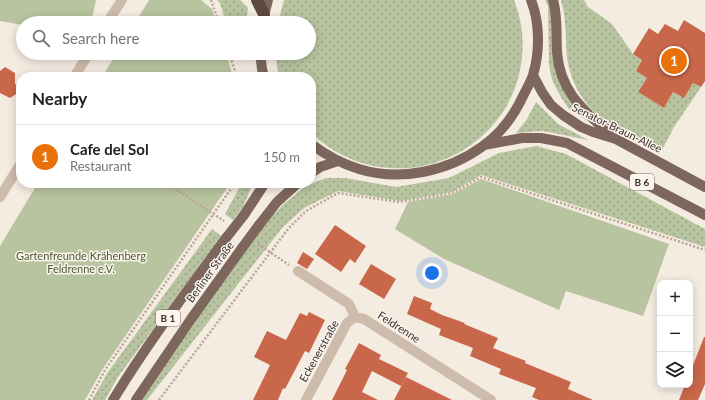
<!DOCTYPE html>
<html lang="en">
<head>
<meta charset="utf-8">
<style>
	:root { --surface:#fff; --page:#f6f6f6; --text:#202124; --muted:#757577; --line:#e0e0e0; --accent:#111827 }
	body { margin:0; font-family:Lato,sans-serif; background:var(--page); color:var(--text) }
	.controls { position:absolute; right:12px; bottom:12px; display:grid; overflow:hidden; border-radius:8px; box-shadow:0 2px 10px #0003 }
	.controls button { width:36px; height:36px; display:grid; place-items:center; padding:0; border:0; border-bottom:1px solid var(--line); background:var(--surface); color:var(--text); font:20px sans-serif }
	.you { position:absolute; left:432px; top:273px; width:14px; height:14px; margin:-10px; border:3px solid #fff; border-radius:50%; background:#1a73e8; box-shadow:0 0 0 6px #1a73e833 }
	.badge { display:grid; place-items:center; width:26px; height:26px; border-radius:50%; background:var(--accent); color:#fff; font-size:13px; font-weight:700 }
	.pin { position:absolute; translate:-50% -50%; border:2px solid #fff; box-shadow:0 1px 4px #0006 }
	.list { margin:0; padding:0; list-style:none }
	h2 { display:flex; justify-content:space-between; align-items:center; height:52px; margin:0; padding:0 16px; font-size:17px }
	h2 small { font-size:13px; font-weight:400; color:var(--muted) }
	.list li { display:grid; grid-template-columns:26px 1fr auto; gap:12px; align-items:center; box-sizing:border-box; height:64px; padding:0 16px; border-top:1px solid var(--line) }
	.list b { display:block; font-size:15px; white-space:nowrap }
	.list p { margin:0; font-size:13px; white-space:nowrap; color:var(--muted) }
	.list em { font-size:13px; font-style:normal; color:var(--muted) }
	.icon { flex:none; width:22px; height:22px; fill:none; stroke:currentColor; stroke-width:2; stroke-linecap:round; stroke-linejoin:round }
	.map { position:relative; flex:none; width:705px; height:400px; overflow:hidden }
	.search { position:absolute; background:var(--surface); box-shadow:0 2px 10px #0003; left:16px; top:16px; width:300px; height:44px; display:flex; align-items:center; gap:10px; box-sizing:border-box; padding:0 14px; border-radius:22px; color:var(--muted); font-size:15px }
	.panel { position:absolute; background:var(--surface); box-shadow:0 2px 10px #0003; left:16px; top:72px; width:300px; height:116px; border-radius:16px }
	.map>svg:first-child { display:block }
</style>
</head>
<body>
<div class="map">
<svg width="705" height="400" viewBox="0 0 705 400">
	<defs>
		<pattern id="grass-dots" width="8" height="8" patternUnits="userSpaceOnUse"><rect width="8" height="8" fill="#b8c4a0"/><path d="M2 2h.1M6 6h.1" fill="none" stroke="#97a083" stroke-width="1.8" stroke-linecap="round"/></pattern>
	</defs>
	<rect width="100%" height="100%" fill="#f4ebe1"/>
	<!-- grass -->
	<path fill="url(#grass-dots)" d="M217 0H240L248 8 246 23H226L220 3Z
		M284 0H514C521 18 524 37 522 57 515 133 439 184 365 164 345 158 325 147 311 132V77H280L277 67 276 53H309V23H278Z
		M545 0H549L557 68 591 123 569 109 562 99 554 84 551 76 549 64 548 6Z
		M561 0H584L588 7 612 24 633 54 642 60 636 71 647 78 638 92 664 108 673 92 684 98 693 83 701 87 674 127 662 150C644 141 623 132 607 122 588 110 574 89 569 67 565 53 567 39 565 24 565 16 563 8 561 0Z
		M536 102 558 124 588 140 543 131 516 133 527 119Z
		M536 146 566 154 705 229V247L481 175 452 192 400 201 338 191 304 208 283 227 147 400H134L265 223 285 203 306 186 326 178H345L396 187 449 178 499 153Z
		M242 183H253L243 207 233 220 225 214Z
		M212 229 221 236 118 377 105 400H92L108 372Z"/>
	<!-- garden -->
	<path fill="#b8c4a0" d="M0 0H96L91 23H23V25L0 21Z
		M149 0H201L212 9 216 23H135Z
		M117 53H226L233 77H102Z
		M481 179 669 244 643 316 566 291 559 310 444 259 395 229 408 202 453 194Z
		M38 183H229L227 188 102 370 85 400H0V246Z"/>
	<!-- building -->
	<path fill="#c9674a" d="M684 20 705 33V81L701 87 693 83 684 98 673 92 664 108 638 92 647 78 636 71 642 60 633 54 649 28 658 34 665 24 678 31Z
		M5 67 15 73V84L21 87V91L10 98 0 93V71Z
		M335 225 366 246 355 263 350 259 341 272 315 254Z
		M303 252 314 259 307 269 297 263Z
		M371 264 396 279 384 299 359 284Z
		M414 296 432 303 430 309 442 315 465 323 464 324 498 338 493 348 526 361 525 363 571 382 568 389 593 400H539L532 397 536 388 499 374 501 369 470 356 473 348 439 335 441 329 407 314Z
		M309 312 325 320 309 353 305 351 285 389 283 388 278 400H253L270 365 254 357 267 331 286 340 300 313 307 316Z
		M704 337H705V384L698 400H679L685 385H690V373Z
		M359 343 381 355 379 359 408 373 401 386 372 371 362 392 378 400H332L347 370 345 369Z
		M406 377 452 400H394Z"/>
	<g fill="none" stroke-linecap="round" stroke-linejoin="round">
		<!-- path -->
		<path stroke="#b9a596" stroke-width="2.5" stroke-dasharray="2 2" stroke-linecap="butt" d="M211 0 219 23
			M229 53 237 77
			M166 183 224 221
			M258 244 289 265
			M89 400 105 370 235 183
			M159 400 288 229 306 211 338 193 399 202 452 193 481 177 705 250"/>
		<!-- minor -->
		<path stroke="#cdbbac" stroke-width="10" d="M107 23 122 0
			M74 77 89 53
			M0 197 21 163
			M298 271 349 304 355 317
			M355 317 364 319 491 400
			M306 400 347 323 355 317"/>
		<!-- major -->
		<path stroke="#7d675c" stroke-width="10" d="M553 0C558 17 556 34 557 52 560 93 585 111 613 137
			M262 23 268 0
			M260 53 262 69 264 77
			M533 75 542 92 551 105 563 115 581 127 593 132 616 139 705 187
			M311 144C326 155 342 164 359 169 401 182 449 171 483 146 501 133 515 114 524 94 527 88 531 81 533 75 540 52 540 23 531 0
			M484 145 522 138H541L567 143 705 215
			M311 173 320 167 338 161
			M244 215 265 183
			M259 225 277 202 298 183
			M113 400C147 344 187 291 226 238
			M136 400 191 319 242 248"/>
		<!-- highway -->
		<path stroke="#5c4a42" stroke-width="12" d="M257 0 264 14"/>
		<!-- major-bridge -->
		<path stroke="#7d675c" stroke-width="10" d="M226 238 244 215
			M242 248 259 225"/>
	</g>
	<g text-anchor="middle" stroke-width="3" stroke-linejoin="round" paint-order="stroke">
		<!-- shield labels -->
		<g fill="#fbf5ee" stroke="#756b66" stroke-width="1">
			<rect x="630" y="174" width="24" height="16" rx="3"/>
			<rect x="156" y="310" width="24" height="16" rx="3"/>
		</g>
		<g font-size="10" font-weight="bold" fill="#3b302b">
			<text x="642" y="186">B 6</text>
			<text x="168" y="322">B 1</text>
		</g>
		<!-- street labels -->
		<g font-size="11" fill="#3b302b" stroke="#fbf5ee">
			<text transform="translate(617 128) rotate(26)" y="4">Senator-Braun-Allee</text>
			<text transform="translate(210 272) rotate(-54)" y="4">Berliner Straße</text>
			<text transform="translate(399 327) rotate(33)" y="4">Feldrenne</text>
			<text transform="translate(319 351) rotate(-61)" y="4">Eckenerstraße</text>
		</g>
		<!-- park labels -->
		<g font-size="11" fill="#4a5a2e" stroke="#fbf5ee">
			<text x="81" y="260">Gartenfreunde Krähenberg<tspan x="81" dy="13">Feldrenne e.V.</tspan></text>
		</g>
	</g>
</svg>
<div class="controls">
<button>+</button>
<button>−</button>
<button><svg class="icon" aria-label="layers" viewBox="0 0 24 24"><path d="M12 4l9 5-9 5-9-5zM3 14l9 5 9-5"/></svg></button>
</div>
<div class="you"></div>
<div class="pin badge" style="left:674px;top:61px;background:#e8710a">1</div>
<div class="search"><svg class="icon" aria-label="search" viewBox="0 0 24 24"><circle cx="10" cy="10" r="6"/><path d="M15 15l6 6"/></svg>Search here</div>
<section class="panel">
<h2>Nearby<small></small></h2>
<ul class="list">
<li><span class="badge" style="background:#e8710a">1</span><div><b>Cafe del Sol</b><p>Restaurant</p></div><em>150 m</em></li>
</ul>
</section>
</div>
</body>
</html>
